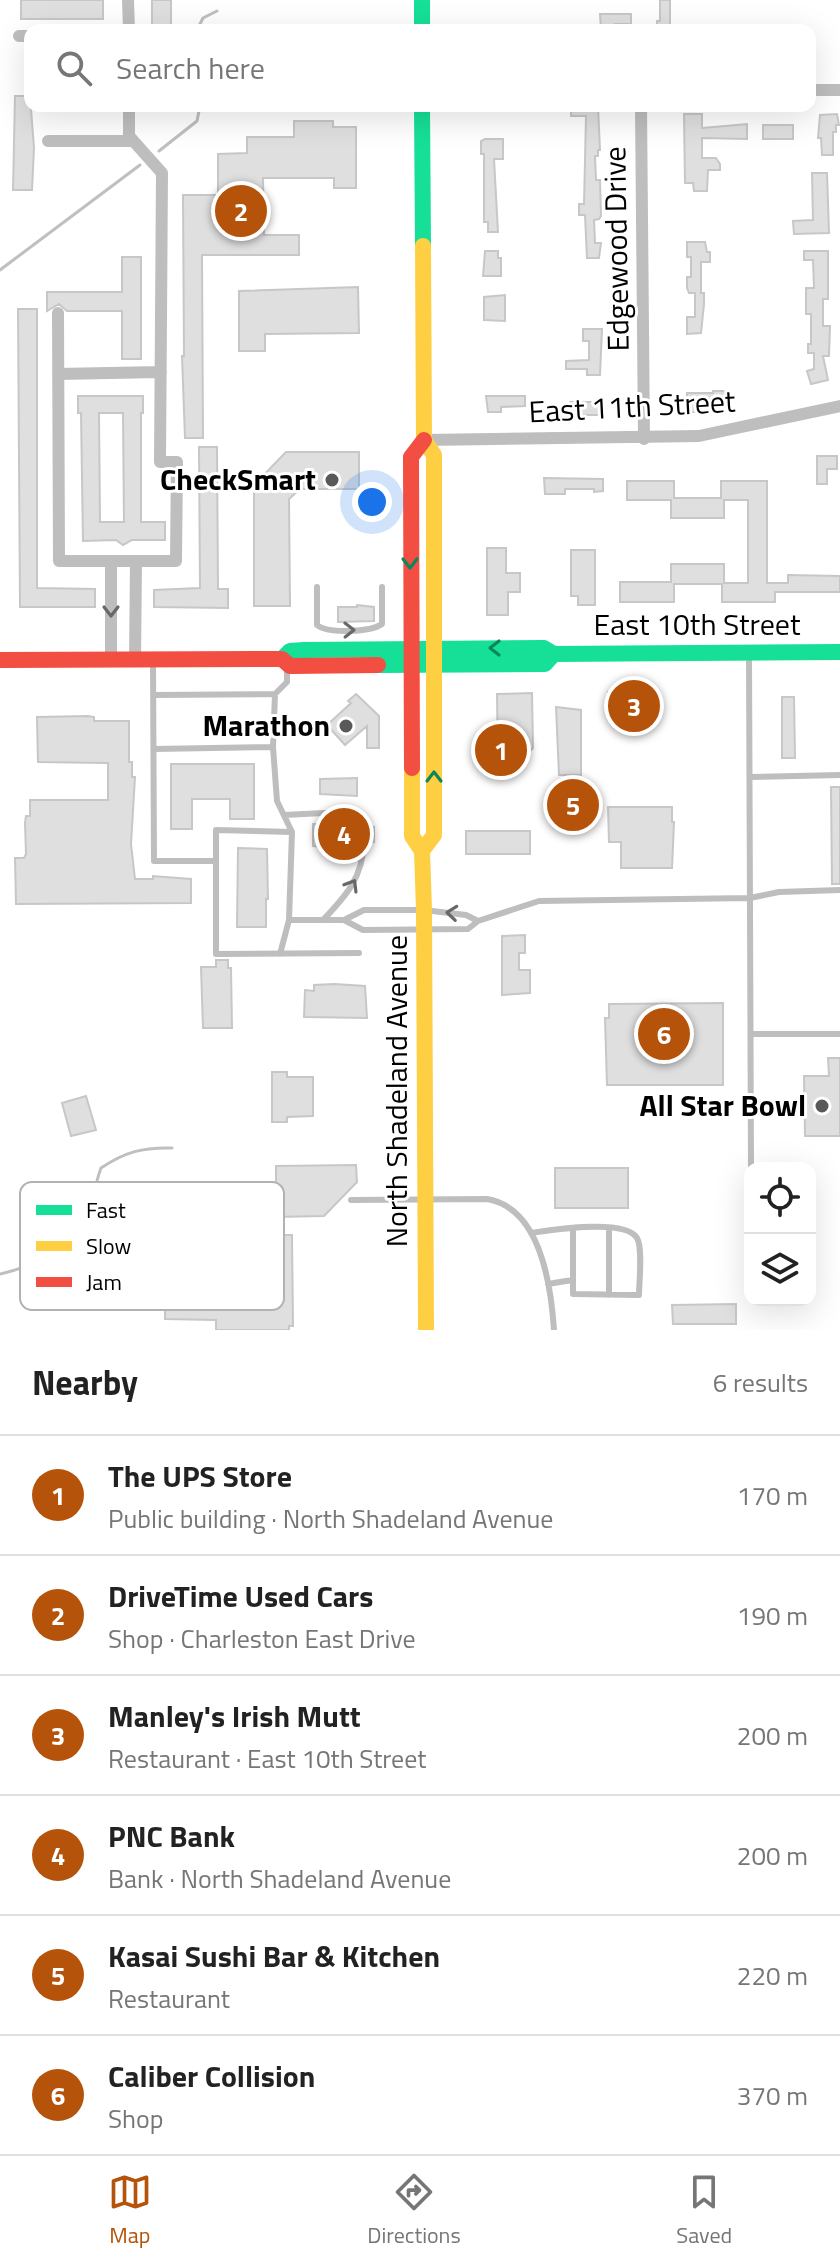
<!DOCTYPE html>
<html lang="en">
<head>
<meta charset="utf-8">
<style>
	:root { --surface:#fff; --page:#f2f2f2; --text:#222; --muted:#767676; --line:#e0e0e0; --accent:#b45309 }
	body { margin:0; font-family:"Titillium Web",sans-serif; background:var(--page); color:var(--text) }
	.controls { position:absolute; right:24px; bottom:24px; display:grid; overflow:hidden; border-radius:16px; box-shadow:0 8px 32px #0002 }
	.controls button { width:72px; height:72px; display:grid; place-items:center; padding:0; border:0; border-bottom:2px solid var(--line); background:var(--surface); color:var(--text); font:40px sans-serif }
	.you { position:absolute; left:372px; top:502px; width:28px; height:28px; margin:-20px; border:6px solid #fff; border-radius:50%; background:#1a73e8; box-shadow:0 0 0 12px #1a73e833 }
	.badge { display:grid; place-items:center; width:52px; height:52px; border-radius:50%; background:var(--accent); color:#fff; font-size:26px; font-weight:700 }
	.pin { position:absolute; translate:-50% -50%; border:4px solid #fff; box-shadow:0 2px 8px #0006 }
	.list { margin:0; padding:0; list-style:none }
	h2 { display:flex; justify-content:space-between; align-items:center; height:104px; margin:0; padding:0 32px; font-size:34px }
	h2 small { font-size:26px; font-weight:400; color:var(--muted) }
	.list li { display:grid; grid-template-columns:52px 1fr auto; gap:24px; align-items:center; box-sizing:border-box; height:120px; padding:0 32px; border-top:2px solid var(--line) }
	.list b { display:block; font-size:30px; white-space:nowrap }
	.list p { margin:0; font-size:26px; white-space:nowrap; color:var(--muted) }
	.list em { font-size:26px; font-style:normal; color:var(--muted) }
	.icon { flex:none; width:44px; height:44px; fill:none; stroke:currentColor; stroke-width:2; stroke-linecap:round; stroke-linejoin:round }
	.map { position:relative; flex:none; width:840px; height:1330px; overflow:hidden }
	.search { position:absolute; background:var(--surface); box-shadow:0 8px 32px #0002; left:24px; right:24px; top:24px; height:88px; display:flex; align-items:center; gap:20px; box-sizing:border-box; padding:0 28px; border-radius:16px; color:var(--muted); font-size:30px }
	.sheet { height:824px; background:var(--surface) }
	nav { display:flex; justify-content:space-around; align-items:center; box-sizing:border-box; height:112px; border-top:2px solid var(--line); background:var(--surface); font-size:22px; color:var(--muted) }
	nav a { display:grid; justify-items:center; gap:4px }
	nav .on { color:var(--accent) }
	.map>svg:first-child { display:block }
</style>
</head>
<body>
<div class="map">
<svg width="840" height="1330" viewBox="0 0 840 1330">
	<rect width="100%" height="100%" fill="#fff"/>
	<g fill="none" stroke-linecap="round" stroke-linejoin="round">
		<!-- stream -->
		<path stroke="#bfbfbf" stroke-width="3" d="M197 30 203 18 217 11
			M159 151 197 121 200 106
			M0 270 140 165
			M0 1274C45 1264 75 1242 92 1198 96 1188 97 1178 101 1168 125 1152 143 1147 172 1148"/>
	</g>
	<!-- building -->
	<path fill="#dfdfdf" stroke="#c7c7c7" stroke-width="2" fill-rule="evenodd" d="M21 0H103V19H21Z
		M152 0H171V30H152Z
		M660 0H670V30H657V21H660Z
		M600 14H631V24H615V30H601Z
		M15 96H30L34 148 32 190H13Z
		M571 106H598L600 150H598V156H595L596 180H600L601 216 599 219 594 220 595 243H601L599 258H587L585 215H579V204H584L586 116H571Z
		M684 114H702V128L747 124V139L702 138V158H716L720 164V170H708L707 191H694L693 183H685Z
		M837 114 839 125H836V132H833V155H822L821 138H818L820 115Z
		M294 121H333V127H356V188H334V178H263L264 235H299V255H202L203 438H185L182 356H184L183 195H218V154L247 153V137H294Z
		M763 125H793V139H763Z
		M485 139H503V159H494L498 232H488V222H484V154H481V141Z
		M812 173H827L829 233 794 234 793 221 813 220Z
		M687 242H705L707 252H710V262H701V293H704V304L701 333 687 334V317H695V293H689L687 288V277H691V257H687Z
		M485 251H498V258H501V276H483Z
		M804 251H828V299H823V326H830L829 356H823L828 380 811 384 807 371 814 369V353H808V344H811V314H806V288H814L813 260H804Z
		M122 257H141V359H122V311H67L59 304 47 311V292H122Z
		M358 287 359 333 265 334V351H239V291Z
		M505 295V321L484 320V297Z
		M18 309H37V588L95 589V607H20Z
		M583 329H602L600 375H587V369H566V361L589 360V341H583Z
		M713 391H725L724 405H715V409L700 408V412H687V393H713Z
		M78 396H143V413H141V522H165V540H132L123 545 116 540 83 541 81 413H78ZM99 413H123L124 522H100Z
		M486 396H525V406L501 407V412H488Z
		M570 402H602V415H580V412H570Z
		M199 447H217L218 589H228V608L154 607V590L200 588Z
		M286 452H359V489H300L289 499 290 606H254V485Z
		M817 456H837V469H827V484H817Z
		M544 478 603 479V491L594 492V489H565V494H545Z
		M627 481H674V498H721V481H767V583H788V575L840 576V592H775V602H722V584H674V602H620V582H671V564H724V583H748V500H724V518H671V500H627Z
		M487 548H506V573H520V592H508V615H487Z
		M571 550H595V605H578V596H571Z
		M357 605 374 607V621L338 622V607H357Z
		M608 692 659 693V719H608Z
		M532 693 533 748 527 754H517V765L498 766 497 694Z
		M356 694 379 716V748H367V726L345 745 327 725 351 703 348 701Z
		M782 697H794L795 758H782Z
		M556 707 581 710V775H559Z
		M88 716 94 717V721H129V762H132V777H135L131 844 135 879H153V876L191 879V903L16 904 15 858H24L26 854 25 823 26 816H30V800H108V763L38 762 37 717Z
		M171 764H254V819H230V799H192V829H171Z
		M357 778V796L320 794V779Z
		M831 787H840V884H832Z
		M556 793H590V827H561V817H555Z
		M608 807H672V822H674L672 868H621V842H609Z
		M353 823V827H357L362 833 367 832 369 827H374V842H370L364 836 358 842H353V845L341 846V848L313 846V824Z
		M466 831H530V854H466Z
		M238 848 267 849 268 899H266V927H237Z
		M525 935V953H519V970H530V993L502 995V936Z
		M216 960H228V968H231L232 1028H203L201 967H216Z
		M334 984 365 986 367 1018 304 1017 305 990 314 991V985Z
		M723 1003V1085H607L605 1018H609V1004Z
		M828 1058H840V1136H805L804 1076H829Z
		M272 1072H287V1077H313V1116L287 1117V1122H272Z
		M86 1096 96 1130 71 1136 62 1103Z
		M356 1165 357 1182 324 1216 276 1217V1166Z
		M555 1168H628V1208H555Z
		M216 1210 252 1211 251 1235H292L293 1326H289V1330H216V1320L165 1319V1289H179V1241L216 1242Z
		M736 1304V1324H673L672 1305Z"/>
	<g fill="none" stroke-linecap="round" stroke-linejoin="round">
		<!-- lane -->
		<path stroke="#bebebe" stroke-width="6" d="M317 587V625C328 634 371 632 382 624V587
			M749 656 751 1166
			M153 660 154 861H216
			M275 694 273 747 277 801 292 832 289 920H344L364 910H424L466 915 478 921 468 929 363 930 344 920
			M154 695 275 694 287 682V668
			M154 749 273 747
			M750 777 840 775
			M284 815 344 812 353 813 363 819V827
			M292 832 216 830V954L359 953
			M323 920C346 896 363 877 364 842
			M478 921 539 901 750 898 779 892 840 890
			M280 954 289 920
			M751 1034H840
			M351 1200 487 1199C540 1208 551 1285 554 1330
			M609 1228V1295
			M531 1233C551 1230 625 1218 637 1238 643 1248 639 1283 639 1295L573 1294V1228
			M548 1284 572 1280"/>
		<!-- street -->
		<path stroke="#bebebe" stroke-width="12" d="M128 0 129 30
			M19 36H30
			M810 90H840
			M641 106 644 439
			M48 141H133
			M58 313 59 561H176L177 462H160L162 173 129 136V106
			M58 374 161 372
			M424 440 699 436 840 406
			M111 661V561
			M135 661 136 561"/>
		<!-- fast -->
		<path stroke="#16e098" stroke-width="16" d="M422 0V30
			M422 106 423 246
			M282 659 290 651 304 650 544 648 554 654 840 652
			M378 665 545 664 554 654"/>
		<!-- slow -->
		<path stroke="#ffcf43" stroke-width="16" d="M412 768V836L422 851 424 910 426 1330
			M422 851 434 835V455L424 440 423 246"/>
		<!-- jam -->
		<path stroke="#f24e42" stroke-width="16" d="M0 660 282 659 290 666 378 665
			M412 768 411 457 424 440"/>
	</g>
	<!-- one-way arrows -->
	<defs><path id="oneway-chevron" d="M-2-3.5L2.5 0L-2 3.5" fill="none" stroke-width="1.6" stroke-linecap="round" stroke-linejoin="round" transform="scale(2)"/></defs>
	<g stroke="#0d865b">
		<use href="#oneway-chevron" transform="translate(410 563) rotate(90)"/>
		<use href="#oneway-chevron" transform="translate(495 648) rotate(180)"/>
		<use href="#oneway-chevron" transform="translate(434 777) rotate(-90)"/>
	</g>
	<g stroke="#686868">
		<use href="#oneway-chevron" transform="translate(111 611) rotate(90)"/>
		<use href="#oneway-chevron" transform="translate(349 630) rotate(-1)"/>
		<use href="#oneway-chevron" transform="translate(352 885) rotate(-59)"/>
		<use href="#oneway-chevron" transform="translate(452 913) rotate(-174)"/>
	</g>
	<!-- markers -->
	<g fill="#595959" stroke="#fff" stroke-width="3">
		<circle cx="332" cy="480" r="8"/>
		<circle cx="346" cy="726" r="8"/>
		<circle cx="822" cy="1106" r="8"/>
	</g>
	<g text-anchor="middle" stroke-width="6" stroke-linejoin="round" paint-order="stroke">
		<!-- street labels -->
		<g font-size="30" fill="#000" stroke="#fff">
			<text transform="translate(617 249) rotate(-91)" y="10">Edgewood Drive</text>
			<text transform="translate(632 407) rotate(-3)" y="10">East 11th Street</text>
			<text x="697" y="635">East 10th Street</text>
			<text transform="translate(397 1091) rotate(-90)" y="10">North Shadeland Avenue</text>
		</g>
		<!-- poi labels -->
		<g font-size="30" font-weight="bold" fill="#000" stroke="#fff" text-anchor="end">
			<text x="316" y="490">CheckSmart</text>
			<text x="330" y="736">Marathon</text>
			<text x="806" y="1116">All Star Bowl</text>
		</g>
	</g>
	<!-- legend -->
	<rect x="20" y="1182" width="264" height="128" rx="12" fill="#fff" stroke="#b2b2b2" stroke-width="2"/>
	<rect x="36" y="1205" width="36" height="10" fill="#16e098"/>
	<rect x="36" y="1241" width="36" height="10" fill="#ffcf43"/>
	<rect x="36" y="1277" width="36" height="10" fill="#f24e42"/>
	<g font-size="22" fill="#000">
		<text x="86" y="1218">Fast</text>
		<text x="86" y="1254">Slow</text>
		<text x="86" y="1290">Jam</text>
	</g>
</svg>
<div class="controls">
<button><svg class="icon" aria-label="locate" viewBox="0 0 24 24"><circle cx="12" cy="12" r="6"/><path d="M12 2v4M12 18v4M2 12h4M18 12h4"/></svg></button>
<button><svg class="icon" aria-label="layers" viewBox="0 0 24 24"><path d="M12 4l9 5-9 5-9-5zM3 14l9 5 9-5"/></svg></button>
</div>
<div class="you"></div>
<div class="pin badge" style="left:501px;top:750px">1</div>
<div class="pin badge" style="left:241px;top:211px">2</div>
<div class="pin badge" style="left:634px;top:706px">3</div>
<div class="pin badge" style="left:344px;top:834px">4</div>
<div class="pin badge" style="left:573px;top:805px">5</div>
<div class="pin badge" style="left:664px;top:1034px">6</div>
<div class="search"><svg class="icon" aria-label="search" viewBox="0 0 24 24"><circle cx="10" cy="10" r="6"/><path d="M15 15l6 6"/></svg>Search here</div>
</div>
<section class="sheet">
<h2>Nearby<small>6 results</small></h2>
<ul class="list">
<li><span class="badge">1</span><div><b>The UPS Store</b><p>Public building · North Shadeland Avenue</p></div><em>170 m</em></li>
<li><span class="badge">2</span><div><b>DriveTime Used Cars</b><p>Shop · Charleston East Drive</p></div><em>190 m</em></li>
<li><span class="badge">3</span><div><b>Manley's Irish Mutt</b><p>Restaurant · East 10th Street</p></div><em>200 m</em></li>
<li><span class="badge">4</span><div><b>PNC Bank</b><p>Bank · North Shadeland Avenue</p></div><em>200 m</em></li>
<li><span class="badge">5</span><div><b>Kasai Sushi Bar &amp; Kitchen</b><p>Restaurant</p></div><em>220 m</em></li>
<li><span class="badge">6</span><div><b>Caliber Collision</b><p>Shop</p></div><em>370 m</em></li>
</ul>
</section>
<nav>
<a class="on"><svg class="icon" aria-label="map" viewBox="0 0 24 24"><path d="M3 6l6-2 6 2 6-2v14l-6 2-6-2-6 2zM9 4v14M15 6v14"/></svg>Map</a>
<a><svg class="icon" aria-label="directions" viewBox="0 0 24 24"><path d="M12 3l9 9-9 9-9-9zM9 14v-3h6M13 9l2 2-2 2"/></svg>Directions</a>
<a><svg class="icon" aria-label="saved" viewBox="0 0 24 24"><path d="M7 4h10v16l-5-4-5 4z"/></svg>Saved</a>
</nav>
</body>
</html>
